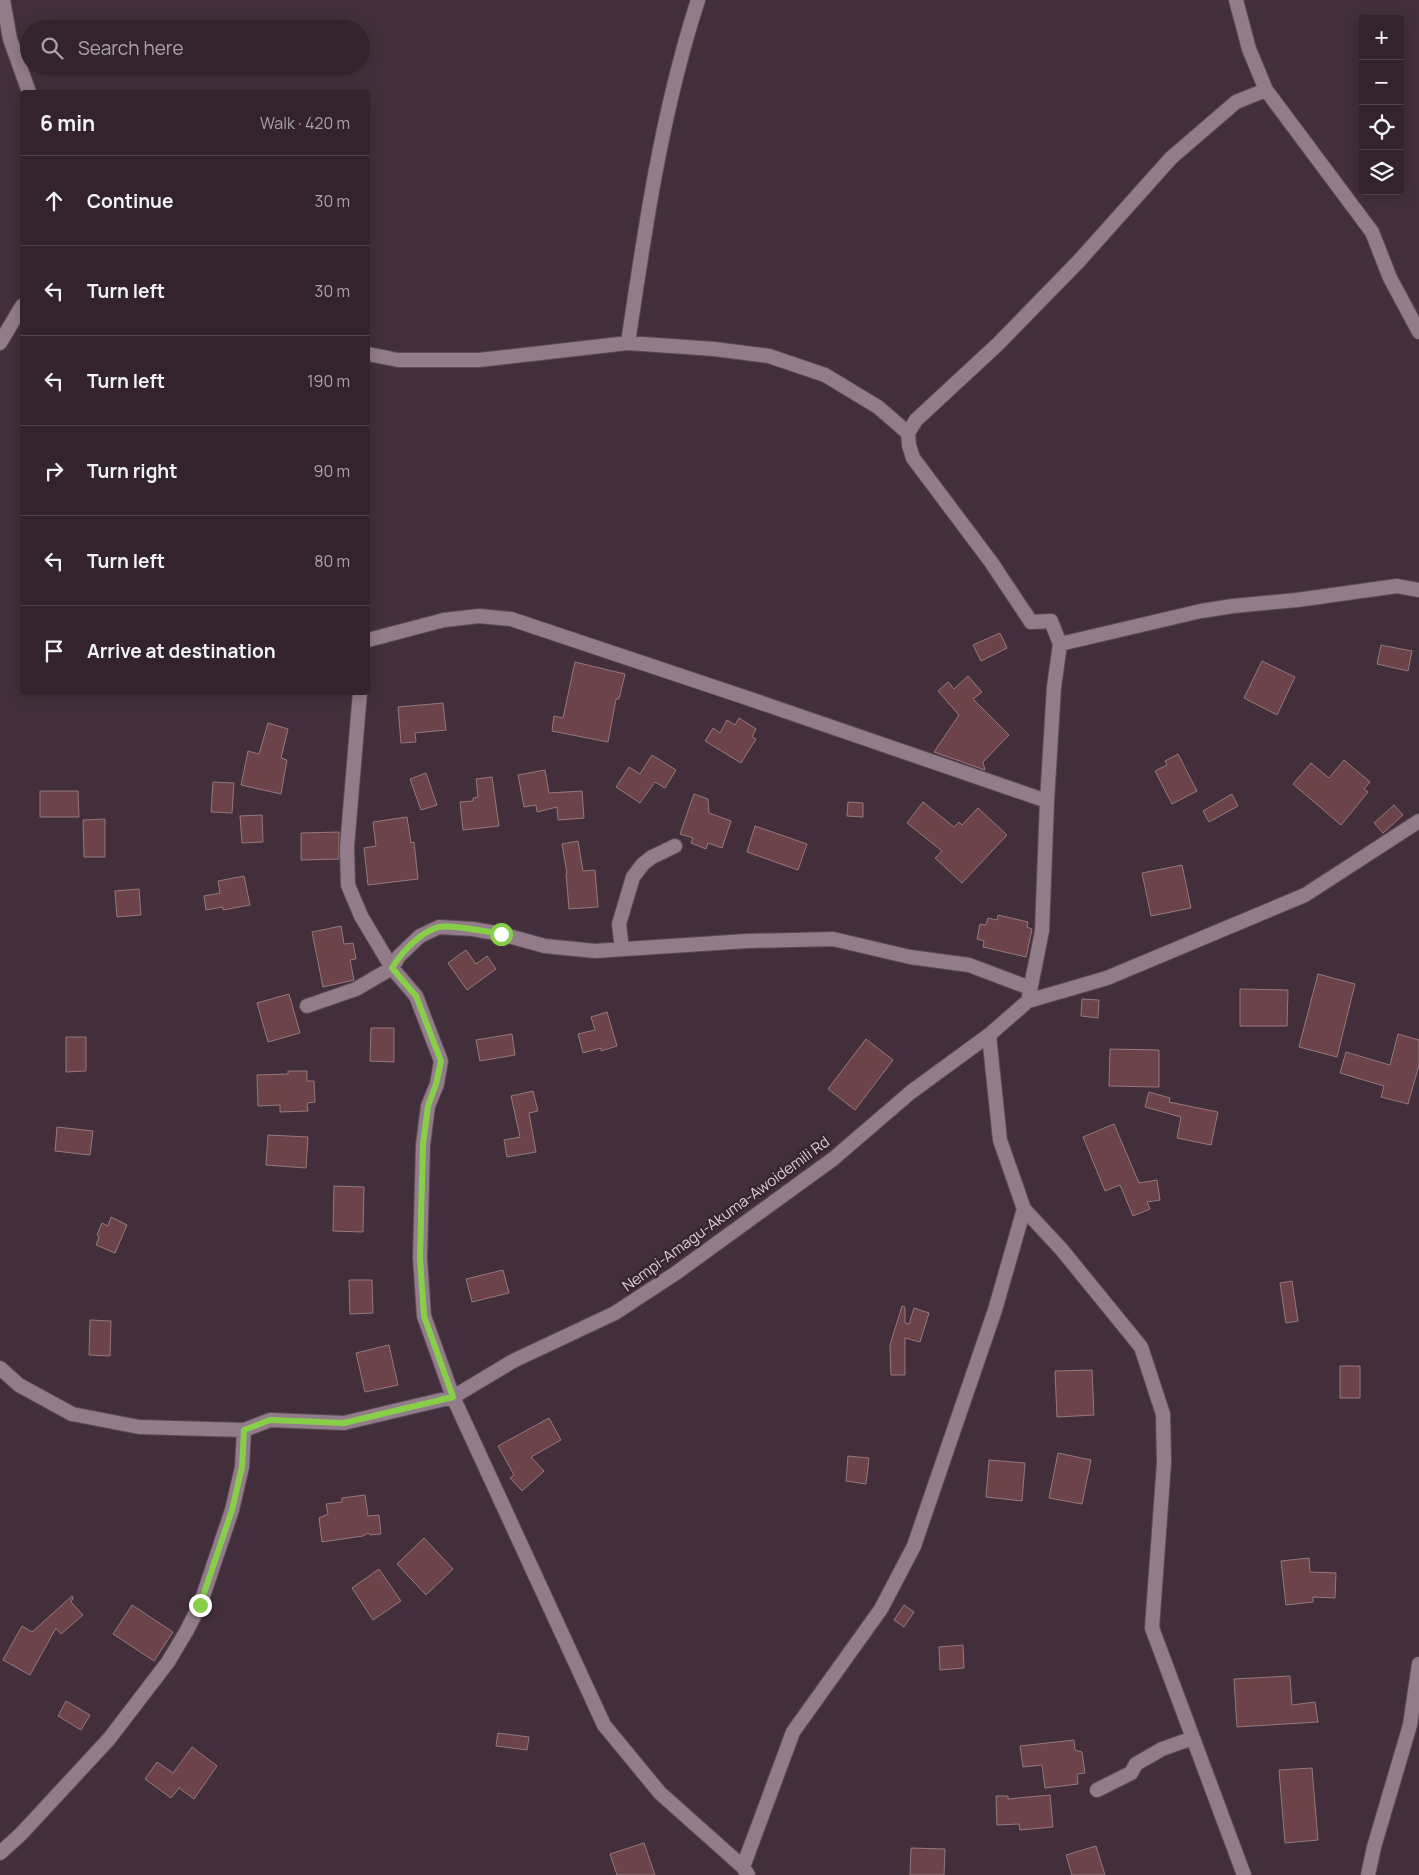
<!DOCTYPE html>
<html lang="en">
<head>
<meta charset="utf-8">
<style>
	:root { --surface:#32232d; --page:#3d2f39; --text:#f1f3f6; --muted:#a8a4aa; --line:#4d4049 }
	body { margin:0; font-family:Manrope,sans-serif; background:var(--page); color:var(--text) }
	.controls { position:absolute; right:15px; top:15px; display:grid; overflow:hidden; border-radius:5px; box-shadow:0 2px 12px #0003 }
	.controls button { width:45px; height:45px; display:grid; place-items:center; padding:0; border:0; border-bottom:1px solid var(--line); background:var(--surface); color:var(--text); font:25px sans-serif }
	.stop { position:absolute; width:15px; height:15px; margin:-11px; border:4px solid #88cf49; border-radius:50%; background:#fff }
	.stop.end { background:#88cf49; border-color:#fff; box-shadow:0 1px 5px #0008 }
	.list { margin:0; padding:0; list-style:none }
	h2 { display:flex; justify-content:space-between; align-items:center; height:65px; margin:0; padding:0 20px; font-size:21px }
	h2 small { font-size:16px; font-weight:400; color:var(--muted) }
	.list li { display:grid; grid-template-columns:32px 1fr auto; gap:15px; align-items:center; box-sizing:border-box; height:90px; padding:0 20px; border-top:1px solid var(--line) }
	.list b { display:block; font-size:19px; white-space:nowrap }
	.list em { font-size:16px; font-style:normal; color:var(--muted) }
	.icon { flex:none; width:28px; height:28px; fill:none; stroke:currentColor; stroke-width:2; stroke-linecap:round; stroke-linejoin:round }
	.map { position:relative; flex:none; width:1419px; height:1875px; overflow:hidden }
	.search { position:absolute; background:var(--surface); box-shadow:0 2px 12px #0003; left:20px; top:20px; width:350px; height:55px; display:flex; align-items:center; gap:12px; box-sizing:border-box; padding:0 18px; border-radius:28px; color:var(--muted); font-size:19px }
	.panel { position:absolute; background:var(--surface); box-shadow:0 2px 12px #0003; left:20px; top:90px; width:350px; height:605px; border-radius:5px }
	.map>svg:first-child { display:block }
</style>
</head>
<body>
<div class="map">
<svg width="1419" height="1875" viewBox="0 0 1419 1875">
	<rect width="100%" height="100%" fill="#432f3c"/>
	<!-- building -->
	<path fill="#6b4348" stroke="#95797c" d="M1000 633 1007 648 981 661 973 645Z
		M1381 645 1412 651 1408 671 1377 664Z
		M1262 661 1295 677 1277 715 1244 698Z
		M575 662 625 674 619 699H616L608 742 552 731 554 716 563 718Z
		M968 676 982 692 973 699 1009 735 983 762 985 770 934 752 959 715 938 691 948 682 954 689Z
		M443 703 446 730 415 733 416 742 401 743 398 707Z
		M739 718 756 729 752 737 756 739 741 763 705 741 713 728 720 733 727 720 735 725Z
		M268 723 288 729 281 758 287 760 281 794 241 785 248 751 259 754Z
		M1178 754 1197 791 1172 804 1155 771 1167 765 1165 761Z
		M652 755 676 770 665 788 655 782 640 803 616 787 629 767 640 774Z
		M1344 760 1370 782 1364 789 1368 792 1341 825 1293 784 1311 763 1329 778Z
		M545 770 549 793 582 791 584 818 558 820 557 807 537 812 536 805 524 807 518 775Z
		M426 773 437 805 421 810 410 779Z
		M492 777 499 826 463 830 460 802 473 801V798L478 797 476 779Z
		M213 782 234 783 232 813 211 812Z
		M40 791H78L79 817H40Z
		M694 794 708 799 709 813 731 821 722 848 708 843 706 849 691 843 693 838 680 834Z
		M1232 794 1238 806 1209 822 1203 811Z
		M848 802 863 803V817L847 816Z
		M923 802 954 827 959 822 962 825 978 808 1007 835 962 883 935 858 942 851 907 823Z
		M1394 805 1403 815 1383 833 1374 823Z
		M262 815 263 842 242 843 240 816Z
		M407 817 411 843 414 842 418 879 368 885 364 848 376 846 373 822Z
		M105 819V857H84L83 820Z
		M755 826 807 844 798 870 747 852Z
		M339 832V859L301 860V833Z
		M578 841 583 871 595 870 598 907 569 909 566 873H567L562 844Z
		M1182 865 1191 908 1151 916 1142 873Z
		M244 876 250 905 223 910V907L206 910 204 896 220 893 218 881Z
		M139 889 141 915 117 917 115 891Z
		M998 915 1028 922 1027 927 1032 929 1026 957 983 947 984 941 977 939 980 924 986 925 988 918 997 920Z
		M341 926 344 944 353 943 356 959 350 960 354 980 323 987 312 932Z
		M466 950 476 964 487 956 496 969 467 990 448 963Z
		M1318 974 1355 984 1337 1057 1299 1047Z
		M1240 989 1288 990 1287 1026H1240Z
		M289 994 300 1033 268 1042 257 1003Z
		M1082 999 1099 1000 1098 1018 1081 1016Z
		M607 1012 617 1046 601 1051V1048L583 1053 578 1034 595 1030 591 1017Z
		M371 1028H394V1062L370 1061Z
		M512 1034 515 1055 480 1061 476 1040Z
		M1398 1034 1419 1040V1065L1408 1104 1381 1097 1384 1086 1340 1073 1346 1052 1390 1065Z
		M66 1037H86V1071L66 1072Z
		M866 1039 893 1060 855 1110 828 1089Z
		M1110 1049 1159 1050V1087L1109 1086Z
		M288 1071H307V1081H314L315 1102 307 1103 308 1111 280 1112V1105L258 1106 257 1075 288 1074Z
		M533 1091 538 1111 529 1113 536 1152 507 1157 504 1140 520 1137 511 1096Z
		M1149 1092 1170 1098 1169 1102 1218 1112 1211 1145 1177 1138 1181 1117 1145 1107Z
		M1114 1124 1139 1183 1157 1180 1160 1200 1147 1202 1150 1209 1133 1216 1120 1185 1105 1191 1083 1137Z
		M57 1127 93 1131 90 1155 55 1151Z
		M268 1135 308 1137 306 1168 266 1165Z
		M334 1186 364 1187 363 1232 333 1231Z
		M111 1217 127 1225 115 1253 96 1245 99 1237 97 1235 102 1223 108 1226Z
		M503 1270 509 1293 472 1302 466 1279Z
		M349 1280H372L373 1313 350 1314Z
		M1292 1281 1298 1321 1286 1323 1280 1283Z
		M902 1306 905 1307V1323L909 1324 914 1308 929 1313 920 1342 905 1338V1375H891L890 1345Z
		M90 1320 111 1321 110 1356 89 1355Z
		M389 1345 398 1385 365 1392 356 1353Z
		M1340 1366H1360V1398H1340Z
		M1092 1370 1094 1415 1057 1417 1055 1371Z
		M549 1418 561 1440 531 1457 544 1471 522 1491 510 1478 514 1475 498 1446Z
		M1058 1453 1091 1460 1082 1504 1049 1498Z
		M848 1456 869 1458 866 1484 846 1481Z
		M989 1460 1025 1463 1022 1501 986 1497Z
		M365 1495 368 1516 379 1515 381 1534 370 1535 368 1533 363 1536 322 1542 319 1518 328 1514 326 1504 342 1502V1498Z
		M424 1538 453 1569 426 1595 397 1564Z
		M1309 1558 1310 1572 1336 1573 1335 1598 1313 1597V1602L1286 1605 1281 1561Z
		M379 1569 401 1601 373 1620 352 1588Z
		M72 1596 73 1598 71 1602 83 1615 61 1634 56 1628 30 1675 3 1660 22 1626 32 1632Z
		M132 1605 173 1632 154 1661 113 1634Z
		M904 1605 914 1612 904 1627 894 1620Z
		M963 1645 964 1668 940 1670 939 1647Z
		M1290 1676 1292 1705 1315 1702 1318 1722 1237 1727 1234 1679Z
		M66 1701 90 1715 81 1730 58 1716Z
		M498 1733 529 1737 527 1750 496 1746Z
		M1074 1740 1075 1750 1082 1752 1085 1773 1077 1774 1078 1784 1045 1788 1042 1765 1023 1767 1020 1746Z
		M192 1747 217 1766 194 1799 179 1788 171 1798 145 1779 157 1762 173 1773Z
		M1312 1768 1318 1840 1285 1843 1279 1770Z
		M1050 1795 1053 1827 1020 1830 1019 1824 997 1825 996 1796H1008V1799Z
		M644 1843 655 1875H617L610 1854Z
		M1096 1846 1105 1875H1072L1066 1855Z
		M911 1848 945 1849 944 1875H910Z"/>
	<g fill="none" stroke-linecap="round" stroke-linejoin="round">
		<!-- street casing -->
		<g stroke="#5b4b56" stroke-width="16">
			<path id="street" d="M3 0 10 39 29 92
				M1236 0 1249 49 1266 90 1372 232 1390 278 1419 332
				M0 343 22 306
				M628 343C645 228 662 111 698 0
				M368 354 398 360H479L628 343 714 349 769 356 825 375 878 407 908 433
				M368 640 444 620 479 616 511 619 756 701 1047 801
				M1060 644 1201 611 1233 606 1297 600 1397 586 1419 590
				M360 692 347 847 348 885 361 916 392 968 416 996 441 1061 437 1084 428 1106 423 1145 420 1258 424 1316 453 1397 604 1725 660 1793 743 1867 748 1875
				M622 949 619 924 633 877 643 864 652 857 675 846
				M1028 1001 1042 931 1047 801 1054 687 1060 644 1051 621 1031 622 991 562 913 458 909 445 908 433 916 420 998 344 1078 262 1171 158 1236 102 1266 90
				M307 1006 356 989 392 968 399 956 420 936 439 927 473 929 501 934 545 946 595 951 747 941 833 939 910 957 969 965 1030 988
				M989 1035 1000 1140 1024 1209 1062 1250 1141 1347 1163 1414 1164 1463 1152 1628 1244 1875
				M0 1368 19 1385 72 1414 139 1427 244 1430 270 1420 344 1423 453 1397 513 1361 615 1313 676 1273 833 1159 911 1092 989 1035 1028 1001 1107 978 1305 895 1419 821
				M1097 1790 1131 1773 1136 1764 1162 1749 1193 1738
				M0 1853 21 1834 109 1739 168 1662 186 1632 200 1605 232 1510 242 1467 244 1430
				M743 1867 793 1732 881 1609 914 1546 995 1310 1024 1209
				M1368 1875 1374 1847 1410 1725 1419 1664"/>
		</g>
		<!-- street -->
		<use href="#street" stroke="#937c8a" stroke-width="14"/>
	</g>
	<g fill="none" stroke-linecap="round" stroke-linejoin="round">
		<!-- route -->
		<path stroke="#88cf49" stroke-width="6" d="M200 1605 232 1510 242 1467 244 1430 270 1420 344 1423 453 1397 424 1316 420 1258 423 1144 428 1106 436 1084 441 1061 416 996 392 968C402 952 420 932 439 927 451 924 487 932 501 934"/>
	</g>
	<g text-anchor="middle" stroke-width="5" stroke-linejoin="round" paint-order="stroke">
		<!-- street labels -->
		<g font-size="15" fill="#ddd1d8" stroke="#382531">
			<text transform="translate(726 1214) rotate(-36)" y="5">Nempi-Amagu-Akuma-Awoidemili Rd</text>
		</g>
	</g>
</svg>
<div class="controls">
<button>+</button>
<button>−</button>
<button><svg class="icon" aria-label="locate" viewBox="0 0 24 24"><circle cx="12" cy="12" r="6"/><path d="M12 2v4M12 18v4M2 12h4M18 12h4"/></svg></button>
<button><svg class="icon" aria-label="layers" viewBox="0 0 24 24"><path d="M12 4l9 5-9 5-9-5zM3 14l9 5 9-5"/></svg></button>
</div>
<div class="stop" style="left:501px;top:934px"></div>
<div class="stop end" style="left:200px;top:1605px"></div>
<div class="search"><svg class="icon" aria-label="search" viewBox="0 0 24 24"><circle cx="10" cy="10" r="6"/><path d="M15 15l6 6"/></svg>Search here</div>
<section class="panel">
<h2>6 min<small>Walk · 420 m</small></h2>
<ul class="list">
<li><svg class="icon" aria-label="ahead" viewBox="0 0 24 24"><path d="M12 20V5M6 11l6-6 6 6"/></svg><div><b>Continue</b></div><em>30 m</em></li>
<li><svg class="icon" aria-label="left" viewBox="0 0 24 24"><path d="M17 20v-9H6M10 6l-5 5 5 5"/></svg><div><b>Turn left</b></div><em>30 m</em></li>
<li><svg class="icon" aria-label="left" viewBox="0 0 24 24"><path d="M17 20v-9H6M10 6l-5 5 5 5"/></svg><div><b>Turn left</b></div><em>190 m</em></li>
<li><svg class="icon" aria-label="right" viewBox="0 0 24 24"><path d="M7 20v-9h11M14 6l5 5-5 5"/></svg><div><b>Turn right</b></div><em>90 m</em></li>
<li><svg class="icon" aria-label="left" viewBox="0 0 24 24"><path d="M17 20v-9H6M10 6l-5 5 5 5"/></svg><div><b>Turn left</b></div><em>80 m</em></li>
<li><svg class="icon" aria-label="arrive" viewBox="0 0 24 24"><path d="M6 21V4h12l-3 4 3 4H6"/></svg><div><b>Arrive at destination</b></div></li>
</ul>
</section>
</div>
</body>
</html>
